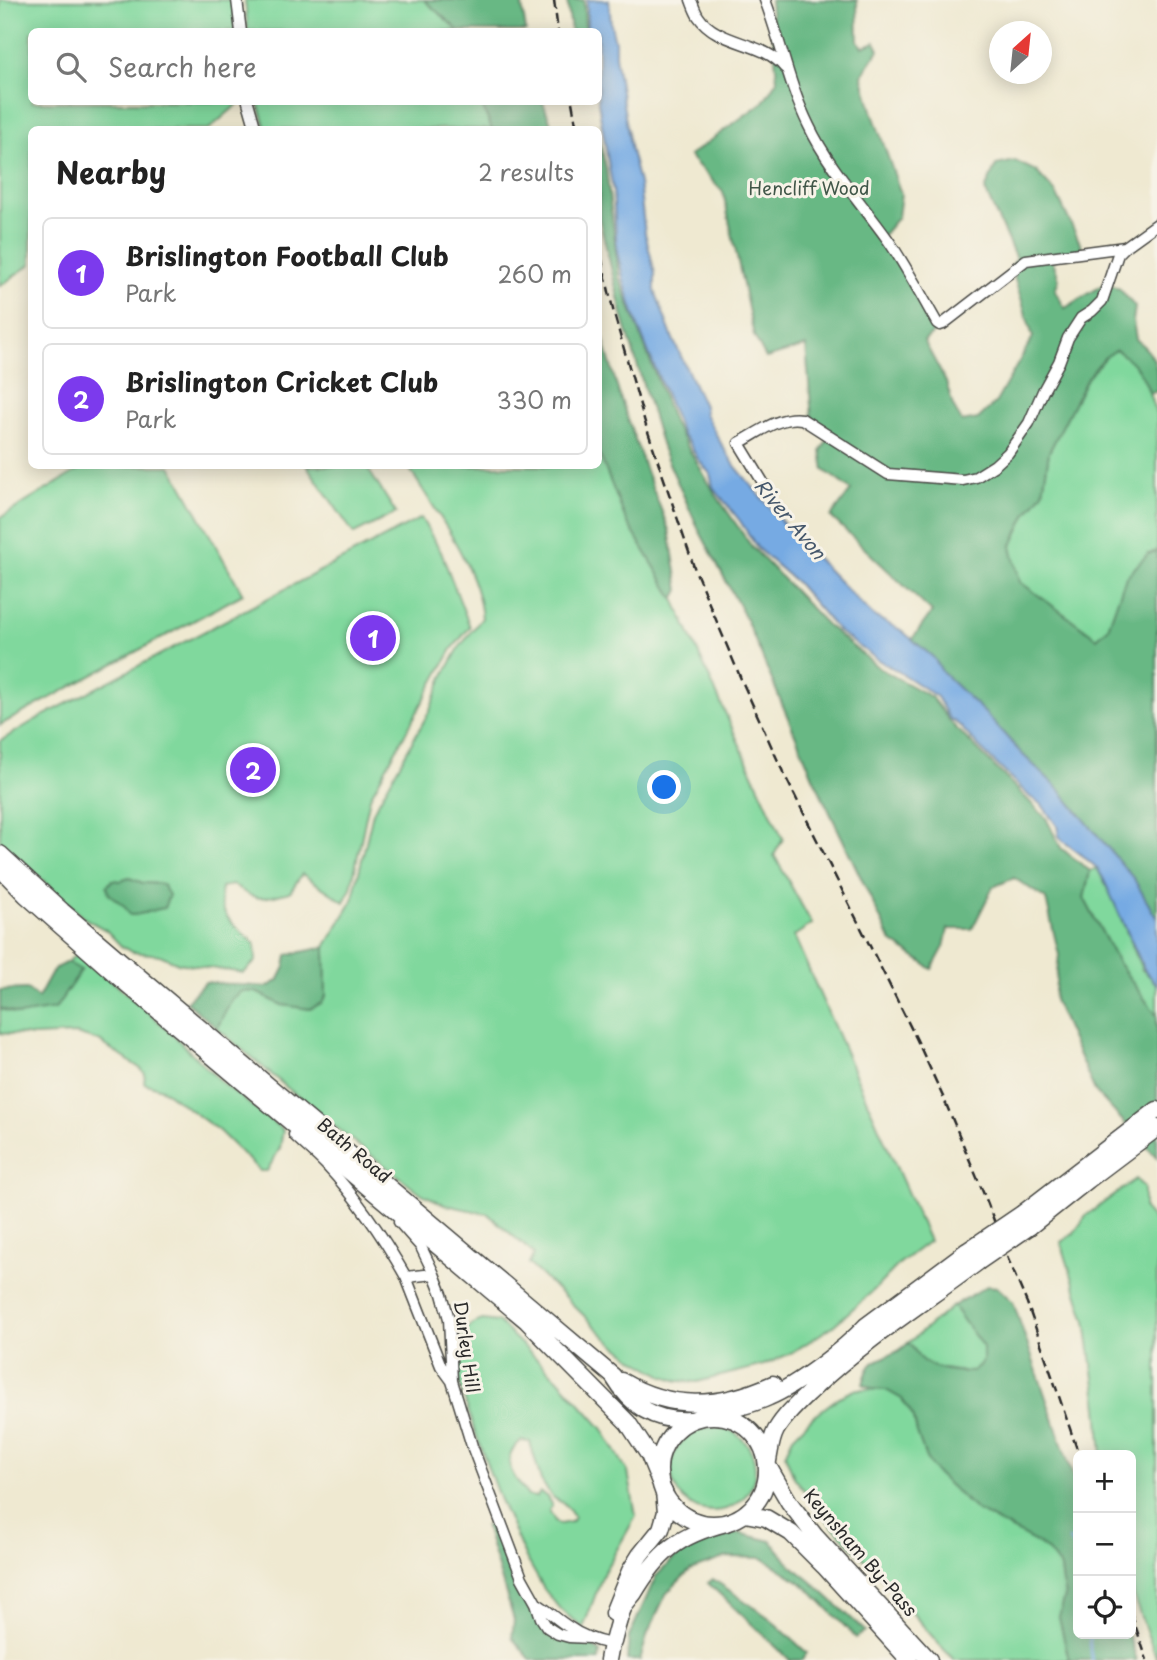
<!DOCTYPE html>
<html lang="en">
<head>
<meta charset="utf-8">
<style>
	:root { --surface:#fff; --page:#f6f6f6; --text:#222; --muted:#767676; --line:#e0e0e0; --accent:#7c3aed }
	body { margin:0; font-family:"Playpen Sans",sans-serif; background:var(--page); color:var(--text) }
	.controls { position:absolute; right:21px; bottom:21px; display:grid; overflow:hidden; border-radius:10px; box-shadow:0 4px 18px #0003 }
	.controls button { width:63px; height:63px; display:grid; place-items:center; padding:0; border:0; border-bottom:2px solid var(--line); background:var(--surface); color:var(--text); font:35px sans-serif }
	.compass { position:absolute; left:989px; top:21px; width:63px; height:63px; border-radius:50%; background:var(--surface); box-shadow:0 4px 18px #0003; rotate:27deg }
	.you { position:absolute; left:665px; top:788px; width:24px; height:24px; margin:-18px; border:5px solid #fff; border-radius:50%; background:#1a73e8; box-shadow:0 0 0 10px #1a73e833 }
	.badge { display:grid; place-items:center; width:46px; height:46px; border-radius:50%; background:var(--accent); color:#fff; font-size:23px; font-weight:700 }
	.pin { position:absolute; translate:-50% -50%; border:4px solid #fff; box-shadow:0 2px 7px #0006 }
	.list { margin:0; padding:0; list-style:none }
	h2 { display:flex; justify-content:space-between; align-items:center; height:91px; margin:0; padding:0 28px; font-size:30px }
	h2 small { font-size:23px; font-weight:400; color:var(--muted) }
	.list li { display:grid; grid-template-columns:46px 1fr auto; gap:21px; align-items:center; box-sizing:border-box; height:112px; margin:0 14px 14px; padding:0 14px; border:2px solid var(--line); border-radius:10px }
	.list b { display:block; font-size:26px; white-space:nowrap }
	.list p { margin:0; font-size:23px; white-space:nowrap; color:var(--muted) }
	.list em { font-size:23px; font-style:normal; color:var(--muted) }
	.icon { flex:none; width:38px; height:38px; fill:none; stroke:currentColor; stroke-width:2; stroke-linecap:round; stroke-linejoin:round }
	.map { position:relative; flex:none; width:1157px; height:1660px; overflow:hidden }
	.search { position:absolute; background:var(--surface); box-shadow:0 4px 18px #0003; left:28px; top:28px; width:574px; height:77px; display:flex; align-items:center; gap:18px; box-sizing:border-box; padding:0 24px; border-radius:10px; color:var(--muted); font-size:26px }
	.panel { position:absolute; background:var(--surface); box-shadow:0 4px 18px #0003; left:28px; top:126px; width:574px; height:343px; border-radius:10px }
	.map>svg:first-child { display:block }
</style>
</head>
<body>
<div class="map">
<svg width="1157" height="1660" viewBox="0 0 1157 1660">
	<rect width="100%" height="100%" fill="#f7f3e8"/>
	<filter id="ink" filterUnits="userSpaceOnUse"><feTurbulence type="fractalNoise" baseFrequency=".0143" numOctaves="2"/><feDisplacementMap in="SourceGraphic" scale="14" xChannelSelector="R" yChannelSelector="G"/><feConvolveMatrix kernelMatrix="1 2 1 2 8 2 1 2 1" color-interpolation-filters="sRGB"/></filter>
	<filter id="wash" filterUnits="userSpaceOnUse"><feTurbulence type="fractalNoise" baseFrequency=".00686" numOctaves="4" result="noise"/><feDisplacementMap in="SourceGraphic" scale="28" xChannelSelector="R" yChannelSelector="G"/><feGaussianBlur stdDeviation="1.57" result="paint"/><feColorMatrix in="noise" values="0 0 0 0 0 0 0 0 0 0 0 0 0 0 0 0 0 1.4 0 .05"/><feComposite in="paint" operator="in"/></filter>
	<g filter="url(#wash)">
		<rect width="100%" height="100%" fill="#efe9d1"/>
		<!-- green -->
		<path fill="#80d89d" stroke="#568264" stroke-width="2" fill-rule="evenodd" d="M0 0H233L235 31 32 32V102H239V103L209 129 32 130 31 264 0 286Z
			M245 0H424L459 31H248Z
			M258 102H483V108L492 129H266Z
			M1116 350 1128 358 1143 375 1157 417V551L1148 554 1126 577 1108 628 1097 638 1020 582 1011 547 1027 513 1043 492 1049 452 1087 378 1104 358Z
			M599 453 626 520 674 599 737 739 783 839 774 855 812 924 794 936 929 1241 900 1263 873 1291 833 1326 793 1352 764 1365 697 1382 678 1381 664 1376 634 1359 609 1340 565 1297 529 1264 534 1254 488 1214 446 1205 422 1194 359 1146 285 1086 217 1028 232 999 242 991 256 992 282 1005 310 1009 326 996 325 947 352 902 373 812 430 710 443 677 459 648 482 618C477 564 435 511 408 466H598Z
			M85 466H171L243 594 0 725V518Z
			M307 466H366L396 513 354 534Z
			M421 518 441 552 470 627 452 649 370 797 351 888 344 902 302 874 290 892C262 899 258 903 233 885L221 887C217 917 236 926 255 944L256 961 244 973 178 963 160 955 132 952 122 947 106 930 84 918 0 841V741L35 720ZM129 878 143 883 162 884C153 902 152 915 130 915L112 880 121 881Z
			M1097 868 1114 901 1142 970 1152 978 1157 985V1016L1117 961 1084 898 1090 871Z
			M76 955 91 968 105 975 163 1025 221 1082 283 1130 280 1148 267 1171H260L219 1131 162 1089 144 1083 145 1074 141 1069 99 1041 76 1034 35 1036 0 1033V1009L19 1015 81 971 67 962Z
			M1136 1179 1144 1188V1209L1157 1224V1660L1135 1601 1131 1580V1455H1102L1098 1407 1086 1321 1061 1242 1073 1234 1087 1215Z
			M953 1306 983 1347V1361L973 1372C958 1371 935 1370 923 1361 917 1356 915 1348 908 1343Z
			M482 1320 498 1322 558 1379 602 1428 628 1472 636 1516 604 1572 583 1628 560 1609 544 1589 524 1554 500 1500 476 1435 458 1379V1348L467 1329 472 1324ZM521 1441 530 1442 541 1480 552 1497 565 1504 574 1517 571 1522 560 1524 556 1523 549 1510 552 1506 547 1497 540 1492 537 1497 528 1496C515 1478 497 1460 521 1441Z
			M857 1389 886 1390 902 1399 914 1418 917 1433 926 1458 937 1474 976 1510 1036 1542 1047 1550 1061 1568 1065 1597 1059 1617 1069 1660H954L937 1642 885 1581 832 1526 794 1477 785 1454 793 1437 814 1416 839 1397Z
			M671 1469a42 42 0 1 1 84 0a42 42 0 1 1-84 0Z"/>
		<!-- forest -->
		<path fill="#68b884" stroke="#4a7258" stroke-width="2" d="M424 0H524L522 6 526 31H459Z
			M567 0H584L585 31H571Z
			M770 0H857L858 41 863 47 875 42 879 50 862 75 873 114 901 194 898 217 882 236 938 329 924 341 946 382 953 406 962 422 978 419 996 402 1033 337 1011 267 1016 259 985 190 996 165 1015 161 1036 171 1056 193 1083 249 1051 255 1059 279 1055 291 1065 308 1106 283 1120 289 1135 307 1133 321 1136 339C1157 358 1157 361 1157 391L1150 394C1142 373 1136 363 1116 350L1104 358 1087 378 1049 452 1043 492 1027 513 1011 547 1020 582 1097 638 1108 628 1126 577 1148 554 1157 551V919L1134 879 1059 789 1021 753 986 714 943 673 933 658 912 639 932 612 831 517 851 490 824 470 821 451 830 435 812 419 806 346 766 358 754 336 723 192 689 156 763 102 777 80Z
			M483 102H543L553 129H492L483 108Z
			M598 133 606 169 619 277 673 422 716 495 752 547 829 627 879 668 931 697 953 725 1046 818 1061 848 1090 871 1084 898 1117 961 1157 1016V1158L1095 1091 1054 1000 1059 955 1046 899 1014 878 993 887 972 929H948L944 947 932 969 891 941 814 779 746 619 698 528 663 450 623 318 599 218Z
			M598 321 620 397 646 471 669 530 679 590 674 599 626 520 599 453Z
			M129 878 143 883 162 884 169 895 164 908C152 910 142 915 130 915L124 906 109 894 107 886 112 880 121 881Z
			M325 947 326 996 322 1003 310 1009 282 1005 256 992 242 991 232 999 217 1028 186 1002 205 982 267 987 278 981 285 967 287 955Z
			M67 962 81 970 55 1009 19 1015 0 1008V990L27 989 38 998 54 969Z
			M987 1286 997 1287 1013 1302 1078 1491V1634H1128L1137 1660H1069L1059 1617 1065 1597 1061 1568 1047 1550 1036 1542 976 1510 937 1474 926 1458 917 1433 914 1418 902 1399 886 1390 873 1389 863 1384C870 1359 873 1363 894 1353 899 1351 904 1347 908 1343 915 1348 917 1356 923 1361 935 1370 958 1372 973 1372L983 1361V1347L953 1306Z
			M494 1523 506 1561 547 1635 592 1645 600 1652 599 1660H531L512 1638 514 1620 485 1526Z
			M739 1533 771 1541 792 1566 812 1582 865 1631 856 1638 808 1588 791 1576 762 1558 727 1557 690 1570 666 1594 648 1633 640 1660H627L629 1637 656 1576 688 1545Z
			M713 1579 768 1617 807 1653 802 1660H790L708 1583Z"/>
		<!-- water -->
		<path fill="#76aae3" stroke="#506a87" stroke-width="2" d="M587 0H609L611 24 615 42V56L631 151 639 183 645 233 655 273V291L673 339 704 406 705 414 723 447 736 467 787 528 873 616 901 630 934 658 943 673 986 714 1021 753 1059 789 1134 879 1157 919V985C1150 975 1143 972 1140 960L1103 878 1097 868 1079 853 1063 841 1059 836 1057 826 1042 805 1030 797 979 747 959 725 949 718 937 697 896 670 878 660 838 631 797 583 758 549 740 521 713 487 710 474 698 459 689 443 682 435 638 326 624 282 617 252 613 191 598 102V32L587 31Z"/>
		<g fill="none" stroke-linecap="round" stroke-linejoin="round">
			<!-- stream -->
			<path stroke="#76aae3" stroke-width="2.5" d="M1069 1540 1078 1553
				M1089 1634 1092 1660"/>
		</g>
	</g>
	<g filter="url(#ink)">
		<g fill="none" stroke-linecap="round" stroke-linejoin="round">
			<!-- minor casing -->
			<g stroke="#484844" stroke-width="13">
				<path id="minor" d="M237 0 241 32
					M691 0C693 5 695 11 698 16 718 46 763 40 785 68
					M765 0C781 42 789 86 809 126 829 168 861 202 888 240 906 266 921 295 937 323L940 325 943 324 1026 260 1125 247 1157 224
					M248 102 256 130
					M764 484 739 443C758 433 780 415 802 419L888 474 963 480 976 477 995 465 1008 453 1029 423 1043 391 1059 362 1068 338 1081 318 1092 311 1102 301 1118 254 1125 247
					M294 1135C304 1145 316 1154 326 1165 357 1198 384 1238 406 1277L441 1366 452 1381
					M399 1222 421 1247 434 1274 442 1294 449 1319 452 1381 472 1446 522 1578 536 1603 541 1618 547 1627 558 1634 569 1637 590 1638
					M406 1277 434 1274
					M536 1603C548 1610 557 1620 569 1627 581 1636 596 1641 611 1644"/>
			</g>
			<!-- primary casing -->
			<g stroke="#484844" stroke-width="19">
				<path id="primary" d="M613 1613 630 1571 640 1555 661 1529 666 1512 664 1492
					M608 1660 611 1644 613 1642C616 1630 619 1617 624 1606 627 1601 631 1597 634 1593 658 1552 679 1535 726 1523"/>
			</g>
			<!-- trunk casing -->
			<g stroke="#484844" stroke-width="19">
				<path id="trunk" d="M0 854 62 911 131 970 613 1376C631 1406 654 1422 690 1420
					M0 868 26 895 122 980 527 1321 628 1423 649 1455 660 1482
					M1023 1213 1157 1110
					M1029 1227 1088 1180 1157 1128
					M621 1381C672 1411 720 1408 773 1384
					M716 1413C734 1408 752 1405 769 1397 797 1385 845 1349 866 1326L967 1251
					M659 1470a54 54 0 1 1 108 0a54 54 0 1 1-108 0Z
					M768 1461C770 1450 771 1439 776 1430 786 1413 802 1400 816 1386 865 1340 923 1303 978 1262
					M768 1466 789 1502 815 1536 929 1660
					M745 1514 766 1518 791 1533 824 1566 909 1660"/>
			</g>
			<!-- minor -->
			<use href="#minor" stroke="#fff" stroke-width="10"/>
			<!-- primary -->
			<use href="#primary" stroke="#fff" stroke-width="16"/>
			<!-- trunk -->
			<use href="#trunk" stroke="#fff" stroke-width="16"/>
			<!-- rail -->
			<path stroke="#2b2b2b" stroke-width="2.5" stroke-dasharray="10 5" stroke-linecap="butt" d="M554 0 558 32
				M572 102 577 130
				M598 243 614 314 646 426 695 570 741 679 783 772 917 1040 944 1099 988 1204 1008 1259 1027 1303 1079 1455
				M1131 1613 1147 1660"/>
			<!-- trunk-bridge casing -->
			<g stroke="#484844" stroke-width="19" stroke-linecap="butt">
				<path id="trunk-bridge" d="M967 1251 1023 1213
					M978 1262 1029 1227"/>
			</g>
			<!-- trunk-bridge -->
			<use href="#trunk-bridge" stroke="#fff" stroke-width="16"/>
		</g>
	</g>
	<g text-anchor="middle" stroke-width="6" stroke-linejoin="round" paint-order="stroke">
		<!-- park labels -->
		<g font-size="18" fill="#405648" stroke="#f7f3e8">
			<text x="809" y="195">Hencliff Wood</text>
		</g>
		<!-- street labels -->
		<g font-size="18" fill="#2b2b2b" stroke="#f7f3e8">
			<text transform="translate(354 1151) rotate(40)" y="6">Bath Road</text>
			<text transform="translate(466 1347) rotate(82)" y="6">Durley Hill</text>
			<text transform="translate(860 1553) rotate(49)" y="6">Keynsham By-Pass</text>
		</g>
		<!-- water labels -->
		<g font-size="19" font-style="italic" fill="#45576b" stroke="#f7f3e8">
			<text transform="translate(790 519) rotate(50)" y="7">River Avon</text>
		</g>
	</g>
</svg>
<div class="controls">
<button>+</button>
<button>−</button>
<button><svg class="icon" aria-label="locate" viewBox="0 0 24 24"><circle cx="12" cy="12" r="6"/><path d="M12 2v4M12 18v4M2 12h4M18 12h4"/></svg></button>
</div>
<svg class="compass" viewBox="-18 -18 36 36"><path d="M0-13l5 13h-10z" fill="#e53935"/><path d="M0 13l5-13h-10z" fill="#767676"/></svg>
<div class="you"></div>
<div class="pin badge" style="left:373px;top:638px">1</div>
<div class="pin badge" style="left:253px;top:770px">2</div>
<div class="search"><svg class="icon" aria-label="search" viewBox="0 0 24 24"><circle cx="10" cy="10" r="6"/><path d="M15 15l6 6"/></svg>Search here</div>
<section class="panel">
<h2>Nearby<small>2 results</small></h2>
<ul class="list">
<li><span class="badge">1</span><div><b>Brislington Football Club</b><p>Park</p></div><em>260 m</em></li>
<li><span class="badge">2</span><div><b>Brislington Cricket Club</b><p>Park</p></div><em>330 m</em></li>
</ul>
</section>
</div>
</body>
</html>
